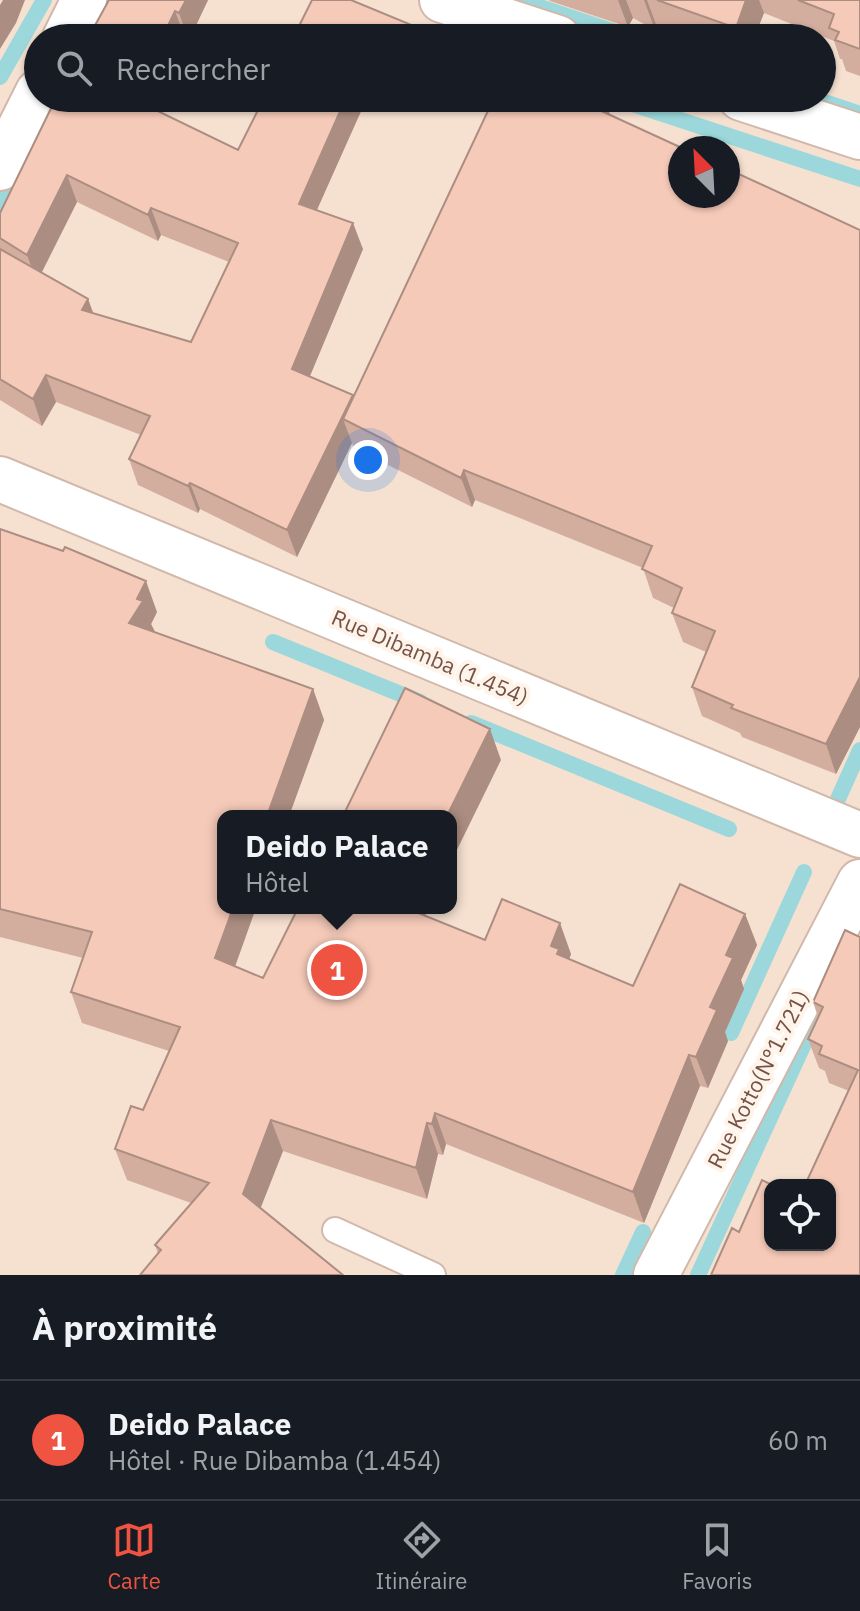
<!DOCTYPE html>
<html lang="fr">
<head>
<meta charset="utf-8">
<style>
	:root { --surface:#171b24; --page:#20242c; --text:#f1f3f6; --muted:#9ea1a6; --line:#363941; --accent:#ef5341 }
	body { margin:0; font-family:"IBM Plex Sans",sans-serif; background:var(--page); color:var(--text) }
	.controls { position:absolute; right:24px; bottom:24px; display:grid; overflow:hidden; border-radius:16px; box-shadow:0 2px 6px #0004 }
	.controls button { width:72px; height:72px; display:grid; place-items:center; padding:0; border:0; border-bottom:2px solid var(--line); background:var(--surface); color:var(--text); font:40px sans-serif }
	.compass { position:absolute; left:668px; top:136px; width:72px; height:72px; border-radius:50%; background:var(--surface); box-shadow:0 2px 6px #0004; rotate:336deg }
	.you { position:absolute; left:368px; top:460px; width:28px; height:28px; margin:-20px; border:6px solid #fff; border-radius:50%; background:#1a73e8; box-shadow:0 0 0 12px #1a73e833 }
	.badge { display:grid; place-items:center; width:52px; height:52px; border-radius:50%; background:var(--accent); color:#fff; font-size:26px; font-weight:700 }
	.pin { position:absolute; translate:-50% -50%; border:4px solid #fff; box-shadow:0 2px 8px #0006 }
	.popup { position:absolute; left:217px; top:810px; width:240px; height:104px; box-sizing:border-box; display:grid; place-content:center; border-radius:16px; background:var(--surface); filter:drop-shadow(0 2px 6px #0005); font-size:26px; white-space:nowrap; color:var(--muted) }
	.popup b { font-size:30px; color:var(--text) }
	.popup::after { content:''; position:absolute; left:50%; top:100%; margin-left:-16px; border:16px solid transparent; border-top-color:var(--surface) }
	.list { margin:0; padding:0; list-style:none }
	h2 { display:flex; justify-content:space-between; align-items:center; height:104px; margin:0; padding:0 32px; font-size:34px }
	h2 small { font-size:26px; font-weight:400; color:var(--muted) }
	.list li { display:grid; grid-template-columns:52px 1fr auto; gap:24px; align-items:center; box-sizing:border-box; height:120px; padding:0 32px; border-top:2px solid var(--line) }
	.list b { display:block; font-size:30px; white-space:nowrap }
	.list p { margin:0; font-size:26px; white-space:nowrap; color:var(--muted) }
	.list em { font-size:26px; font-style:normal; color:var(--muted) }
	.icon { flex:none; width:44px; height:44px; fill:none; stroke:currentColor; stroke-width:2; stroke-linecap:round; stroke-linejoin:round }
	.map { position:relative; flex:none; width:860px; height:1275px; overflow:hidden }
	.search { position:absolute; background:var(--surface); box-shadow:0 2px 6px #0004; left:24px; right:24px; top:24px; height:88px; display:flex; align-items:center; gap:20px; box-sizing:border-box; padding:0 28px; border-radius:44px; color:var(--muted); font-size:30px }
	.sheet { height:224px; background:var(--surface) }
	nav { display:flex; justify-content:space-around; align-items:center; box-sizing:border-box; height:112px; border-top:2px solid var(--line); background:var(--surface); font-size:22px; color:var(--muted) }
	nav a { display:grid; justify-items:center; gap:4px }
	nav .on { color:var(--accent) }
	.map>svg:first-child { display:block }
</style>
</head>
<body>
<div class="map">
<svg width="860" height="1275" viewBox="0 0 860 1275">
	<rect width="100%" height="100%" fill="#fef0e3"/>
	<!-- residential -->
	<path fill="#f6e1d1" fill-rule="evenodd" d="M0 0H860V1275H0ZM38 38H822V98H38ZM680 148H728V196H680ZM223 816H451V908H223ZM770 1185H830V1245H770Z"/>
	<g fill="none" stroke-linecap="round" stroke-linejoin="round">
		<!-- stream -->
		<path stroke="#9cd8db" stroke-width="16" d="M519 0 633 38
			M0 77 44 0
			M614 98 860 179
			M813 98 860 114
			M0 206 21 169
			M273 642 420 702
			M471 723 729 829
			M838 799 860 750
			M731 1033 804 872
			M623 1275 643 1232
			M698 1275 825 998"/>
		<!-- service casing -->
		<g stroke="#d1b8ab" stroke-width="28">
			<path id="service" d="M335 1230 433 1275"/>
		</g>
		<!-- minor casing -->
		<g stroke="#d1b8ab" stroke-width="48">
			<path id="minor" d="M442 0 558 38
				M741 98 860 137
				M0 479 860 835
				M656 1275 860 882"/>
		</g>
		<!-- tertiary casing -->
		<g stroke="#d1b8ab" stroke-width="48">
			<path id="tertiary" d="M65 38 84 0
				M0 168 38 92"/>
		</g>
		<!-- service -->
		<use href="#service" stroke="#fff" stroke-width="24"/>
		<!-- minor -->
		<use href="#minor" stroke="#fff" stroke-width="44"/>
		<!-- tertiary -->
		<use href="#tertiary" stroke="#fff" stroke-width="44"/>
	</g>
	<!-- wall -->
	<path fill="#d3ae9f" fill-rule="evenodd" d="M208 0 190 38H88Z
		M549 0H860V76L846 71 842 59H840L834 41 764 13 754 38H688L657 27 655 30 633 18 628 27 550 1Z
		M154 98 150 107 317 210 363 249 310 376 353 397 604 98 610 115 860 230V727L836 774 742 737 740 733 702 716 692 687 706 652 683 642 672 613 674 608 653 598 643 568 475 500 472 507 354 448 352 443 297 557 200 509 198 513 138 485 129 459 141 435 56 402 42 426 0 400V213ZM77 202 158 241 161 235 229 262 191 342 93 313 88 299 41 273Z
		M396 98H425L421 109Z
		M0 529 157 612 151 624 155 632 313 689 324 720 289 816H223L235 966 263 978 425 916 485 940 571 954 569 959 633 986 745 914 757 945 741 980 744 989 725 1032 728 1041 708 1088 700 1086 644 1223 446 1144 443 1155 438 1154 427 1199 283 1151 260 1208 158 1254 155 1245 191 1203 127 1180 115 1149 143 1110 169 1051 82 1023 71 992 83 958 0 937Z
		M860 937V1275L739 1232 830 1245 849 1091 829 1083 825 1071 819 1068 808 1039 818 1017 813 1002Z"/>
	<!-- shaded-wall -->
	<path fill="#ac8d82" d="M3 0H25L16 23 0 49V5Z
		M186 0H208L190 38H188L179 13Z
		M618 0H626L633 18 628 27Z
		M644 0H647L657 27 655 30Z
		M746 0H759L764 13 754 38H739L736 28Z
		M175 11 185 38H162Z
		M131 98H154L141 125Z
		M346 98H367L308 230 299 204Z
		M417 98H425L421 109Z
		M603 98H604L614 126 597 109Z
		M67 175 77 202 37 282 27 255Z
		M151 208 161 235 158 241 148 215Z
		M353 223 363 249 302 395 292 369Z
		M88 299 98 326 82 310Z
		M46 375 56 402 42 426 33 399Z
		M353 395 362 422 343 419 352 443 297 557 287 530Z
		M464 470 475 500 472 507 461 478Z
		M190 483 200 509 198 513 188 486Z
		M146 581 157 612 151 624 155 632 129 623 137 599Z
		M860 677V727L836 774 826 744Z
		M313 689 324 720 289 816H267Z
		M490 729 501 760 451 862V816H447Z
		M233 908H256L227 989 215 958Z
		M404 908H429L414 938Z
		M745 914 757 945 741 980 744 989 725 1032 728 1041 708 1088 696 1057 726 955Z
		M560 923 571 954 566 968 551 946Z
		M689 1055 700 1086 644 1223 633 1192Z
		M435 1113 446 1144 443 1155 432 1124Z
		M271 1120 283 1151 254 1225 243 1194Z
		M427 1123 438 1154 427 1199 416 1168Z"/>
	<!-- building -->
	<path fill="#f5cab9" stroke="#ac8d82" stroke-width="2" d="M109 0H186L179 13 175 11 162 38H88Z
		M312 0H351L431 33 430 38H293Z
		M657 0H746L736 28Z
		M798 0H860V49L835 40 839 32 829 28 834 14Z
		M56 98H131L238 150 264 98H346L299 204 353 223 292 369 353 395 287 530 190 483 188 486 129 459 150 416 46 375 33 399 0 379V249L88 299 82 310 191 342 238 243 151 208 148 215 67 175 27 255 0 238V213Z
		M494 98H603L597 109 682 148H680V196H728V169L860 230V677L826 744 731 708 733 705 692 687 715 631 672 613 682 588 642 569 652 546 464 470 461 478 343 419Z
		M0 529 63 551 65 547 146 581 137 599 143 601 129 623 313 689 267 816H223V908H233L215 958 263 978 298 908H406L485 940 502 899 560 923 551 946 559 949 557 954 633 986 680 884 745 914 726 955 733 958 710 1007 717 1010 696 1057 689 1055 633 1192 435 1113 432 1124 427 1123 416 1168 271 1120 243 1194 343 1275H140L161 1250 155 1245 209 1183 115 1149 131 1106 143 1110 180 1027 71 992 92 932 0 909Z
		M405 688 490 729 447 816H343Z
		M845 930 860 937V1275H711L732 1228 739 1232 762 1180 772 1185H770V1245H830V1185H805L858 1070 819 1054 822 1046 808 1039 823 1007 813 1002Z
		M781 1180 791 1185H779Z"/>
	<g text-anchor="middle" stroke-width="8" stroke-linejoin="round" paint-order="stroke">
		<!-- street labels -->
		<g font-size="22" fill="#775347" stroke="#fff4ea">
			<text transform="translate(430 657) rotate(23)" y="8">Rue Dibamba (1.454)</text>
			<text transform="translate(758 1079) rotate(-63)" y="8">Rue Kotto(N°1.721)</text>
		</g>
	</g>
</svg>
<div class="controls">
<button><svg class="icon" aria-label="locate" viewBox="0 0 24 24"><circle cx="12" cy="12" r="6"/><path d="M12 2v4M12 18v4M2 12h4M18 12h4"/></svg></button>
</div>
<svg class="compass" viewBox="-18 -18 36 36"><path d="M0-13l5 13h-10z" fill="#e53935"/><path d="M0 13l5-13h-10z" fill="#9ea1a6"/></svg>
<div class="you"></div>
<div class="pin badge" style="left:337px;top:970px">1</div>
<div class="popup"><b>Deido Palace</b>Hôtel</div>
<div class="search"><svg class="icon" aria-label="search" viewBox="0 0 24 24"><circle cx="10" cy="10" r="6"/><path d="M15 15l6 6"/></svg>Rechercher</div>
</div>
<section class="sheet">
<h2>À proximité<small></small></h2>
<ul class="list">
<li><span class="badge">1</span><div><b>Deido Palace</b><p>Hôtel · Rue Dibamba (1.454)</p></div><em>60 m</em></li>
</ul>
</section>
<nav>
<a class="on"><svg class="icon" aria-label="map" viewBox="0 0 24 24"><path d="M3 6l6-2 6 2 6-2v14l-6 2-6-2-6 2zM9 4v14M15 6v14"/></svg>Carte</a>
<a><svg class="icon" aria-label="directions" viewBox="0 0 24 24"><path d="M12 3l9 9-9 9-9-9zM9 14v-3h6M13 9l2 2-2 2"/></svg>Itinéraire</a>
<a><svg class="icon" aria-label="saved" viewBox="0 0 24 24"><path d="M7 4h10v16l-5-4-5 4z"/></svg>Favoris</a>
</nav>
</body>
</html>
